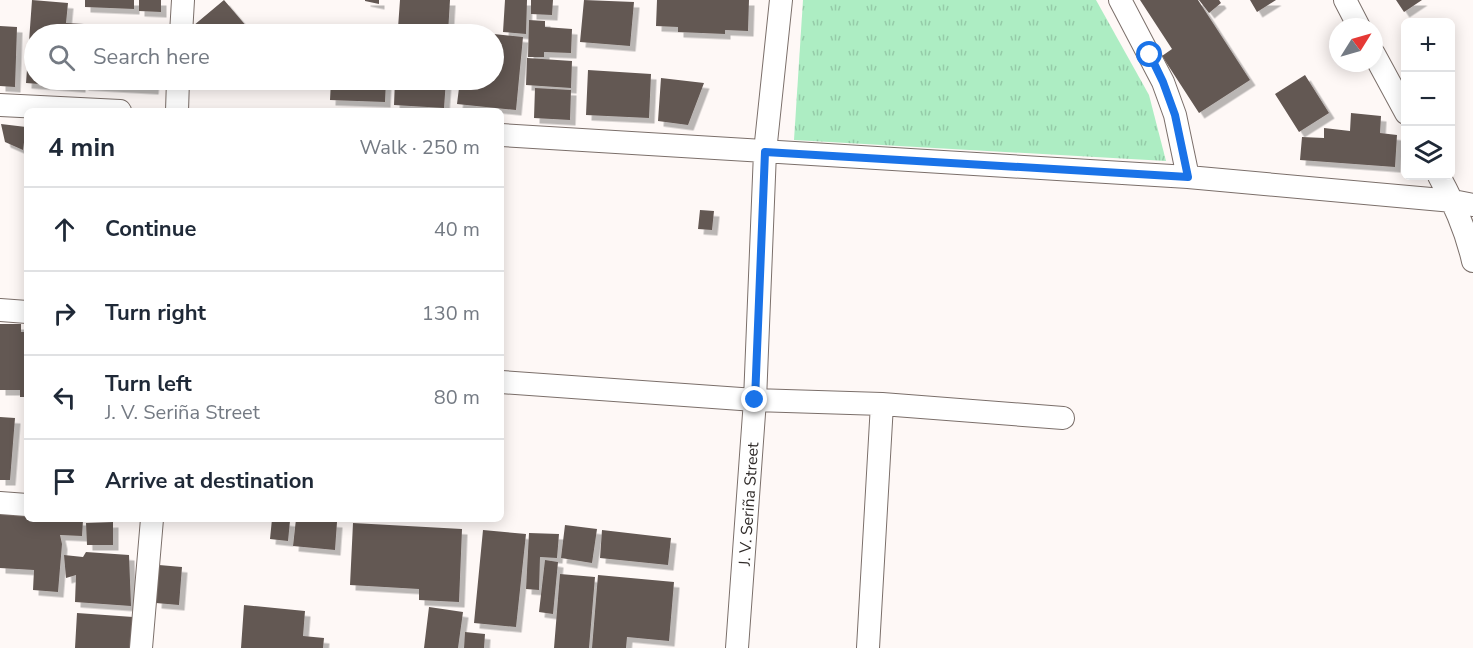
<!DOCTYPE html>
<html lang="en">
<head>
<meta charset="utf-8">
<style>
	:root { --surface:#fff; --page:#f2f2f3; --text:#1f2937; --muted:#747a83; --line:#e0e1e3 }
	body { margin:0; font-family:"Nunito Sans",sans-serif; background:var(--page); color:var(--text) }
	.controls { position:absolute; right:18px; top:18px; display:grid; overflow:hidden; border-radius:9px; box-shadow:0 3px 15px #0003 }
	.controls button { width:54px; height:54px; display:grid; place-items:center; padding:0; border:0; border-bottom:2px solid var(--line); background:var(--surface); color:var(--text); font:30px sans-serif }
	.compass { position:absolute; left:1329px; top:18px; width:54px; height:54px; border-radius:50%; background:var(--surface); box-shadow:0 3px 15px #0003; rotate:53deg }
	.stop { position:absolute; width:18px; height:18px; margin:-14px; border:4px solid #1a73e8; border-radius:50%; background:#fff }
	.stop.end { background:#1a73e8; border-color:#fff; box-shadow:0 2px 6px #0008 }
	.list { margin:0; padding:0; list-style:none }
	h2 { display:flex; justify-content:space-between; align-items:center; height:78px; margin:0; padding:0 24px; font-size:26px }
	h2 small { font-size:20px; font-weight:400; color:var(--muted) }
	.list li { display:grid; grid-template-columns:39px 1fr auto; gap:18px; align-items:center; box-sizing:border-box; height:84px; padding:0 24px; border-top:2px solid var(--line) }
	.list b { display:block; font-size:22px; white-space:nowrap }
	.list p { margin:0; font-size:20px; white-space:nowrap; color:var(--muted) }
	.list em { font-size:20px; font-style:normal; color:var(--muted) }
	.icon { flex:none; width:33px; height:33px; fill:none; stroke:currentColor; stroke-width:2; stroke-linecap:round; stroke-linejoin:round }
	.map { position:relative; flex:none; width:1473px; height:648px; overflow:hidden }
	.search { position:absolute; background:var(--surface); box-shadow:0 3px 15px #0003; left:24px; top:24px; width:480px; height:66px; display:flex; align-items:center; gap:15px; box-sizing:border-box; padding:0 21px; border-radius:33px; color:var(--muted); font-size:22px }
	.panel { position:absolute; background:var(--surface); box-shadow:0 3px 15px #0003; left:24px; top:108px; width:480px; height:414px; border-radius:9px }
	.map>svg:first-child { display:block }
</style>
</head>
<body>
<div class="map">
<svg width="1473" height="648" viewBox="0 0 1473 648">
	<defs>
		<pattern id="park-tufts" width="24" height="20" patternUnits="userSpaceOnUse" patternTransform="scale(1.5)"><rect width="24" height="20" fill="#adedc3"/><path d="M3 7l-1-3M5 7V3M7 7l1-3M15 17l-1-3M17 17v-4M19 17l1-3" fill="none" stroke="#95cba8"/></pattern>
		<filter id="shadow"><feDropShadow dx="5.5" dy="5.5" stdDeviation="0" flood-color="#0004"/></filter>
	</defs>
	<rect width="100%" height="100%" fill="#fef8f6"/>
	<!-- park -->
	<path fill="url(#park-tufts)" d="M803 0H1096L1149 95 1166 161 794 140Z"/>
	<!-- building -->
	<path fill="#635853" filter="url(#shadow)" d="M32 0 68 3 66 23 84 24 83 34H34V80H80V87L26 83Z
		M85 0H134V9L85 7Z
		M139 0H161V12L139 11Z
		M224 0 253 34H190L187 31Z
		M365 0H379V4L365 1Z
		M400 0H450L448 33 398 28Z
		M505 0H527L526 34 503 32Z
		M531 0H553L552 15 531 14Z
		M584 0 634 2 630 46 580 42Z
		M657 0H749L748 31 725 30V34L678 32V27L656 26Z
		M1140 0H1198L1250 80 1199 113 1162 56 1172 49Z
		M1199 0H1219L1221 3 1209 13Z
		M1250 0H1276L1257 12Z
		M1396 0H1422L1404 12Z
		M529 20 545 21V27L572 29 571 53 544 52V57H528Z
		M0 26 17 27 15 87 0 86Z
		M86 30 126 33V34H85Z
		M465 31 486 33V34H464Z
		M494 34 523 37 516 110 457 104 460 80H494Z
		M527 58 572 61 571 88 526 85Z
		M588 70 651 74 649 118 586 115Z
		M1305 75 1329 113 1299 132 1275 94Z
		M661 78 704 83 688 125 658 121Z
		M83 80H154L153 89 83 85Z
		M331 80H386L385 102 330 100Z
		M395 80H446L444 108 394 105Z
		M535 88 571 90 570 120 534 118Z
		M1351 113 1381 116 1380 133 1397 135 1395 167 1300 160 1302 137 1324 138V128L1350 131Z
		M1 124 26 127 23 150 5 142Z
		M700 210 714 211 712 230 698 229Z
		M0 324H21V332H27V397H20V390H0Z
		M0 417 15 418 10 480H0Z
		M0 513 27 515V519L83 520 82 536 60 535 62 544 58 592 33 590 34 570 0 568Z
		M272 519 290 521 288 541 270 539Z
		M296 519 337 522 335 550 293 546Z
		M113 522V545H87L86 523Z
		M353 523 462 529 459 602 419 600V589L350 585Z
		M565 525 597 529 592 563 561 558Z
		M483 530 526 534 516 627 474 623Z
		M602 530 671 538 668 565 600 558Z
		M529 533 559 534 557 558 540 557 539 590 526 589Z
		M86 552 129 555 131 606 75 602 76 575 66 578 64 555 83 557Z
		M545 560 558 562 553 614 539 612Z
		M159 565 182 567 179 605 156 603Z
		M560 574 595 577 589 648H554Z
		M598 575 674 582 669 641 627 637 626 648H592Z
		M244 605 305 611 303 636 324 638 323 648H241Z
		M429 607 463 612 458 648H424Z
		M77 613 133 617 131 648H75Z
		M465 632 485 634 484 648H464Z"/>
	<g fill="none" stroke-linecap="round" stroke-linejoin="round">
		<!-- minor casing -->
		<g stroke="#7b6f6a" stroke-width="24">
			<path id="minor" d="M1120 0 1163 82 1175 115 1188 177
				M1345 0 1359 27
				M181 34 183 0
				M1374 54 1406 113
				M0 105 120 111
				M177 111 178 80
				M501 135 1188 177 1453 201 1473 205
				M1439 176C1454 203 1466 230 1473 261
				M0 310 27 312
				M501 382 755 400 882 404 1063 418
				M0 503 27 505
				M141 648 152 519
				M737 648 755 400 765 152 781 0
				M868 648 882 404"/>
		</g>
		<!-- minor -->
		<use href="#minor" stroke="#fff" stroke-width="22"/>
	</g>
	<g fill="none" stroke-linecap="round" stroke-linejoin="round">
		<!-- route -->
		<path stroke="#1a73e8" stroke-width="8" d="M755 400 765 152 1188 177 1175 115 1163 82 1150 55"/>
	</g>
	<g text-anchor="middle" stroke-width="6" stroke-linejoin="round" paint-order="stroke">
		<!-- street labels -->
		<g font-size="16" fill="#2f2a28" stroke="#fff">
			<text transform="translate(748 504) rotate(-86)" y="6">J. V. Seriña Street</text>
		</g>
	</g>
</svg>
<div class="controls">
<button>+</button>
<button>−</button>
<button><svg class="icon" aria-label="layers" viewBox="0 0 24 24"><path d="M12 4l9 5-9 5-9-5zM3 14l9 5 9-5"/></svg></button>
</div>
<svg class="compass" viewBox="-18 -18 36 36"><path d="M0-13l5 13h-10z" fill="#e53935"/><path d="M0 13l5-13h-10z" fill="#747a83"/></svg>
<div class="stop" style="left:1150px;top:55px"></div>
<div class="stop end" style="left:755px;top:400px"></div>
<div class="search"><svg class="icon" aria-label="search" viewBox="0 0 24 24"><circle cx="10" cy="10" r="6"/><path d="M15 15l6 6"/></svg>Search here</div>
<section class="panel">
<h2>4 min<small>Walk · 250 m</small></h2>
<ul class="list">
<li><svg class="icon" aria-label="ahead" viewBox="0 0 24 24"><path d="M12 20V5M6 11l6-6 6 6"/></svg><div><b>Continue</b></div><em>40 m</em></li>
<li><svg class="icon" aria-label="right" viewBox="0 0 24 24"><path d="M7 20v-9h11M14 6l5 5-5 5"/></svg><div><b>Turn right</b></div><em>130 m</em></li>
<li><svg class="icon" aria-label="left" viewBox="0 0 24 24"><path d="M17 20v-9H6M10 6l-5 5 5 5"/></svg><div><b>Turn left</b><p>J. V. Seriña Street</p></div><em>80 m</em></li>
<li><svg class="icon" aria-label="arrive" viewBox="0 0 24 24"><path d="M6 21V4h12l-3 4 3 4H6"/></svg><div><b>Arrive at destination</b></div></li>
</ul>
</section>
</div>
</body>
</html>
